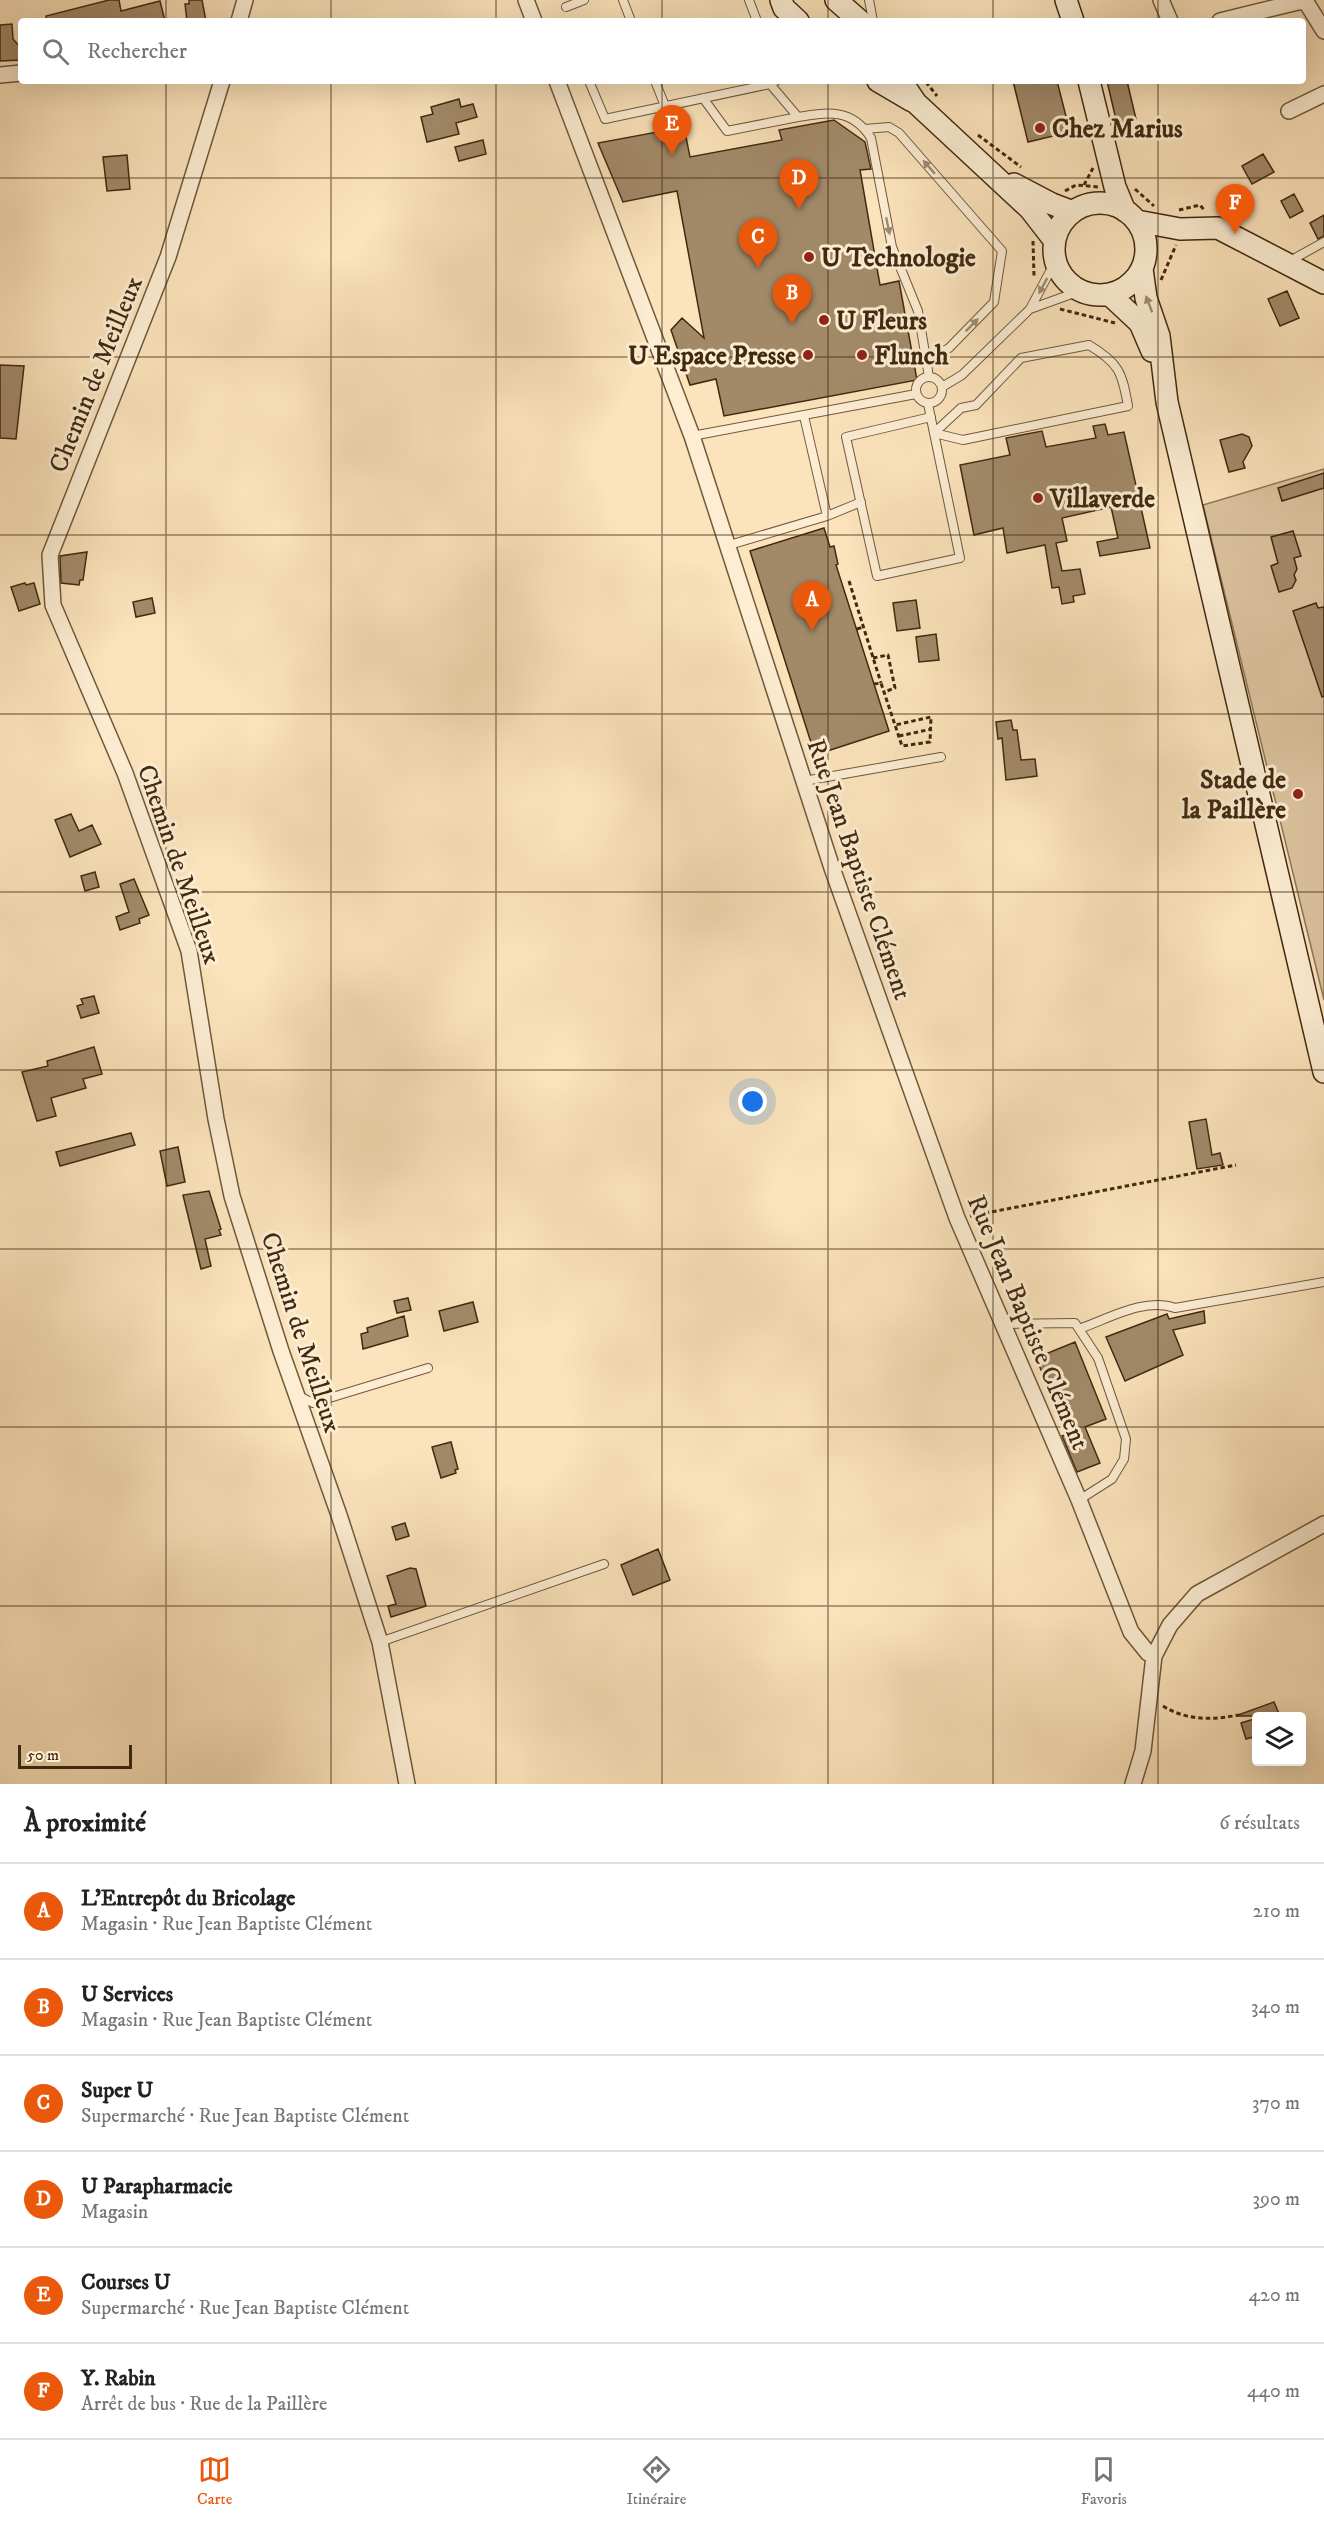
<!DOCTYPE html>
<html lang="fr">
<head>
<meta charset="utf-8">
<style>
	:root { --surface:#fff; --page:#f6f6f6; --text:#222; --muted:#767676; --line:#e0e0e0; --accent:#ea580c }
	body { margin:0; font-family:"IM FELL DW Pica",serif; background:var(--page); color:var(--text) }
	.controls { position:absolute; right:18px; bottom:18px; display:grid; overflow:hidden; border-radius:6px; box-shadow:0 6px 24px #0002 }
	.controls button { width:54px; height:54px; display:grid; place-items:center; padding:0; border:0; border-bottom:2px solid var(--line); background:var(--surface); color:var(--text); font:30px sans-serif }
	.scale { position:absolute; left:18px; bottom:15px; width:114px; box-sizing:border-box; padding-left:6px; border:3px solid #412910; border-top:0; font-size:16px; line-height:21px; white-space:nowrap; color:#412910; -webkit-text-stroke:4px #fcedd3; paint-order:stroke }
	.you { position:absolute; left:753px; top:1102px; width:21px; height:21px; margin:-15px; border:4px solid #fff; border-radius:50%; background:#1a73e8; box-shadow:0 0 0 9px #1a73e833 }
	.badge { display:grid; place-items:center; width:39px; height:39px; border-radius:50%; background:var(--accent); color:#fff; font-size:20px; font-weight:700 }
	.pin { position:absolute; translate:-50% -50px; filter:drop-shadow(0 2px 3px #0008) }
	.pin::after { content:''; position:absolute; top:32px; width:21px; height:18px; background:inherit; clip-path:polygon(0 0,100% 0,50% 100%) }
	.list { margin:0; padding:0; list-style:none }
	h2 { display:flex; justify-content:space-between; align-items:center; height:78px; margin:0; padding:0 24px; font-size:26px }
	h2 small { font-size:20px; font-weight:400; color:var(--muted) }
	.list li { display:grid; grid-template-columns:39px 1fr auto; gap:18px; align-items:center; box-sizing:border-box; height:96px; padding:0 24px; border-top:2px solid var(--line) }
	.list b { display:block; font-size:22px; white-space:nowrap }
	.list p { margin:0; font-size:20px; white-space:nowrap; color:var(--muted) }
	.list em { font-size:20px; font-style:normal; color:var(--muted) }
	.icon { flex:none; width:33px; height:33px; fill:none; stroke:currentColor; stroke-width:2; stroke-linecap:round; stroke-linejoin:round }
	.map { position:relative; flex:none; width:1324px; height:1784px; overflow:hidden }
	.search { position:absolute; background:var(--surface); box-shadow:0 6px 24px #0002; left:18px; right:18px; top:18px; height:66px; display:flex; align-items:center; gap:15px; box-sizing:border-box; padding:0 21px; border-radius:6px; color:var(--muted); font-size:22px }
	.sheet { height:654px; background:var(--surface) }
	nav { display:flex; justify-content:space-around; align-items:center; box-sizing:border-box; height:84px; border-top:2px solid var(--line); background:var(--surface); font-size:16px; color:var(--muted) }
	nav a { display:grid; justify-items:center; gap:3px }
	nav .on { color:var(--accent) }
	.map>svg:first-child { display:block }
</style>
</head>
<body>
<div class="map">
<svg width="1324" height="1784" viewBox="0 0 1324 1784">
	<rect width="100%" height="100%" fill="#fbe3bb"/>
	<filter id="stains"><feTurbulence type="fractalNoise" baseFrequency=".00333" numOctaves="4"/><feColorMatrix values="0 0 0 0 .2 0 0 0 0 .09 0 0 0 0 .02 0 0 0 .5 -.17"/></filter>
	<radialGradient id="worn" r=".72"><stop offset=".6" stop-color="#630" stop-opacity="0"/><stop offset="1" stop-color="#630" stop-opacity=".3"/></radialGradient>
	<!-- green -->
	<path fill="#dbc39e" stroke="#8e7657" stroke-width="1.5" d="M1324 469V1000L1203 505Z"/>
	<!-- building -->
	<path fill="#a28a69" stroke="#412910" stroke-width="1.5" d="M109 0H119L121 11 160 1 165 21H46V16Z
		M189 0H202L206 21H187L185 4H189Z
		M12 24 13 39 21 48V60L0 61V25Z
		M1013 81H1057L1070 132 1028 142Z
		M1107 81H1127L1136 119 1117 124Z
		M459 99 461 107 473 104 477 117 456 123 459 134 427 142 421 117 433 114 431 107Z
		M834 120 865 142 871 169 860 170 880 285 899 281 917 380 724 416 716 379 690 385 671 330 682 318 704 338 677 191 623 202 598 143 684 127 690 157 782 140 779 130Z
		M483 140 486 154 459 161 455 147Z
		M1263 154 1274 172 1252 184 1242 166Z
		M127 155 130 189 107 191 103 157Z
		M1294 194 1303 211 1290 218 1281 201Z
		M1324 215V236L1318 239 1310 223Z
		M1287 291 1299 318 1280 326 1268 299Z
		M0 365 24 366 16 439 0 438Z
		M1105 424 1108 435 1124 432 1150 548 1100 556 1097 542 1118 538 1111 507 1062 518 1067 541 1056 543 1062 571 1080 569 1085 594 1073 596 1074 602 1062 604 1059 587 1052 588 1045 545 1007 553 1003 528 974 535 960 465 1010 455 1006 438 1042 431 1046 447 1096 438 1093 426Z
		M1242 434 1249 437 1252 446 1243 462 1245 468 1229 472 1220 440Z
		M1324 473V488L1282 501 1278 488Z
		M824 528 830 547 834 546 838 564 836 565 889 731 815 755 750 551Z
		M1293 531 1301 556 1294 558 1297 569 1294 575 1296 580 1292 588 1279 592 1271 566 1278 563 1271 537Z
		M87 552 83 580H80L79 585 61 583 60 556Z
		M25 583 26 585 34 583 40 604 19 611 11 587Z
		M152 598 155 613 136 617 133 602Z
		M916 600 920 628 897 631 893 603Z
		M1316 603 1318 608 1324 607V696L1322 697 1293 611Z
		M936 634 939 660 919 662 916 637Z
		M1011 720 1013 730H1017L1021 760 1035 759 1037 776 1006 780 1002 738 998 739 996 722Z
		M71 814 79 831 92 825 101 844 70 857 55 820Z
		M95 872 99 887 85 891 81 876Z
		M134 879 149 915 139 919 140 923 120 930 116 917 129 912 120 884Z
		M94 996 99 1013 81 1018 77 1006 83 1004 81 999Z
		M94 1047 102 1074 83 1079 86 1088 51 1098 56 1116 37 1121 22 1072 48 1066 47 1061Z
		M1206 1119 1212 1155 1220 1153 1223 1165 1197 1169 1189 1122Z
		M131 1133 135 1145 60 1166 56 1152Z
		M178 1147 185 1182 167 1186 160 1151Z
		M209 1191 221 1229 219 1230 221 1235 205 1239 211 1266 201 1269 183 1195Z
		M408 1298 411 1310 397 1313 394 1301Z
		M473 1302 478 1322 444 1331 439 1311Z
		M1204 1311 1205 1323 1173 1330 1183 1355 1125 1381 1106 1337 1167 1314 1169 1319Z
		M404 1316 408 1336 363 1349 361 1334 368 1332 367 1328Z
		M1075 1342 1106 1419 1085 1427 1100 1463 1077 1472 1062 1436 1068 1434 1036 1358Z
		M451 1442 458 1469 455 1470 456 1473 441 1478 432 1447Z
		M405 1523 409 1536 396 1540 392 1527Z
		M658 1549 670 1580 633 1595 621 1565Z
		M410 1568 416 1569 426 1606 391 1617 388 1606 396 1604 387 1576Z
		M1274 1702 1280 1716H1238V1715Z
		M1257 1718V1736L1246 1739 1241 1723Z"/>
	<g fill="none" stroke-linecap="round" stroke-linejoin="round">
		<!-- lane casing -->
		<g stroke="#70583b" stroke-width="10">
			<path id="lane" d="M623 0 631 21
				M749 0 757 21
				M869 0 873 21
				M566 7 584 0
				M589 81 605 119 770 84 769 81
				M655 81 665 106
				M776 81 770 84 798 117C828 112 852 108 871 138L892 247 918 311 929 377
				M703 98 727 131 798 117
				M865 129 889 127 899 133 1002 251 994 302 949 348 926 361
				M1288 262 1324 242
				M1030 309 1080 291
				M1089 345C1119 363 1122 372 1128 406L963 440 934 433 961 408 976 405 1021 358Z
				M916 390a13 13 0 1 1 26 0a13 13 0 1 1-26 0Z
				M942 387 962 375 1030 309 1055 262
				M928 404 934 433 960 558 877 576 846 437 931 417
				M692 436 916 394
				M827 516 861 502
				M726 546 827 516 804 416
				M804 781 941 757
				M1003 1324 1075 1323 1098 1358 1126 1439 1124 1459 1112 1479 1079 1500
				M1079 1329C1108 1319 1145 1297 1175 1308L1324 1282
				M297 1395 313 1403 428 1368
				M380 1642 604 1564"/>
		</g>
		<!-- street casing -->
		<g stroke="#70583b" stroke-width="18">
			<path id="street" d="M526 0 534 21
				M1161 0 1170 21
				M239 21 245 0
				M1220 21 1298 2H1306L1324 31
				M0 75 21 73
				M222 81 168 257 50 555 53 605 125 773 189 951 216 1119 232 1196 281 1351 339 1515 380 1642 407 1784
				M557 81 692 436 832 868 957 1218 1079 1500 1131 1632 1148 1653 1154 1656
				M1289 111 1324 94
				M1133 1784 1143 1751 1154 1656 1170 1625 1197 1594 1324 1524"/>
		</g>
		<!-- secondary casing -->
		<g stroke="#412910" stroke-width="24">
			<path id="secondary" d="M781 0 784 8 798 21
				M836 0 860 21
				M1066 0 1073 21
				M878 81 912 101
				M901 81 916 103 1030 209 1054 240
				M1089 81 1115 187 1125 211
				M1014 184 1052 204 1073 212
				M1054 249a46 46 0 1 1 92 0a46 46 0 1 1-92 0Z
				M1137 221 1180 229 1218 228 1324 283
				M1142 269 1146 298 1159 336 1167 402 1324 1072
				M1110 295 1140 323 1152 351"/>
		</g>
		<!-- path -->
		<path stroke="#412910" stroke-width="3" stroke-dasharray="4.5 3" stroke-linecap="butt" d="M926 82 937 96
			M978 135 1021 167
			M1084 185 1093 168
			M1135 189 1154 206
			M1065 191 1076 185 1099 187
			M1179 210 1200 205 1205 211
			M1033 241 1034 276
			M1161 280 1176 245
			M1060 309 1115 323
			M849 581 881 683
			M857 629 863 627
			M873 658 888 655 895 688 884 692
			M874 684 881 683 902 746 930 742 931 717 895 725
			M899 736 932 729
			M970 1216 1236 1165
			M1163 1706C1187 1721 1212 1720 1239 1715"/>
		<!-- lane -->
		<use href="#lane" stroke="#fcedd3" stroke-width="8"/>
		<!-- street -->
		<use href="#street" stroke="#fcedd3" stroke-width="15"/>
		<!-- secondary -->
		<use href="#secondary" stroke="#fcedd3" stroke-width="21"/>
	</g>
	<!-- one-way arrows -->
	<defs><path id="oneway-solid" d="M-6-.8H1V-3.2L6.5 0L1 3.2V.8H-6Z" transform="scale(1.5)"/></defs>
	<g fill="#9e8b72">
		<use href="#oneway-solid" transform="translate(929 167) rotate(-131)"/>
		<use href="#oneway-solid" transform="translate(888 226) rotate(78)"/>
		<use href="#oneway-solid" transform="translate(1043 286) rotate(118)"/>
		<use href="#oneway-solid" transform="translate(1149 304) rotate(-111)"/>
		<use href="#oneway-solid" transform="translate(972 325) rotate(-45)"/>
	</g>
	<!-- grid -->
	<path fill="none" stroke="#412910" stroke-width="1.5" stroke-opacity="0.55" d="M166 0V21M331 0V21M496 0V21M662 0V21M828 0V21M993 0V21M1158 0V21M166 81V1784M331 81V1784M496 81V1784M662 81V1784M828 81V1784M993 81V1784M1158 81V1784M0 178H1324M0 357H1324M0 535H1324M0 714H1324M0 892H1324M0 1070H1324M0 1249H1324M0 1427H1324M0 1606H1324"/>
	<!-- markers -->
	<g fill="#8f2418" stroke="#fcedd3" stroke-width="2">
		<circle cx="1040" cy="128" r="6"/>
		<circle cx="809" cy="257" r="6"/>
		<circle cx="824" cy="320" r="6"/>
		<circle cx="808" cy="355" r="6"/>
		<circle cx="862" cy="355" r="6"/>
		<circle cx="1038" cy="498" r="6"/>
		<circle cx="1298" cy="794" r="6"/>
	</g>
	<g text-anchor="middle" stroke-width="6" stroke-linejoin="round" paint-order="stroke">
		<!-- poi labels -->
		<g font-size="26" font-weight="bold" fill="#412910" stroke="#fcedd3" text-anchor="start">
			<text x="1052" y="137">Chez Marius</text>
			<text x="821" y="266">U Technologie</text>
			<text x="836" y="329">U Fleurs</text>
			<text x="796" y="364" text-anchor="end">U Espace Presse</text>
			<text x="874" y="364">Flunch</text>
			<text x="1050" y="507">Villaverde</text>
			<text x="1286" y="788" text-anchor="end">Stade de<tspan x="1286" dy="30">la Paillère</tspan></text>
		</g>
		<!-- street labels -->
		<g font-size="26" fill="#412910" stroke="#fcedd3">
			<text transform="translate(95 374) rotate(-68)" y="9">Chemin de Meilleux</text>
			<text transform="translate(180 864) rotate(71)" y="9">Chemin de Meilleux</text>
			<text transform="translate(860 869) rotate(71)" y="9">Rue Jean Baptiste Clément</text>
			<text transform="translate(1029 1322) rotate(67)" y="9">Rue Jean Baptiste Clément</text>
			<text transform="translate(302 1332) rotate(72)" y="9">Chemin de Meilleux</text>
		</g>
	</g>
	<rect width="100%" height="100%" filter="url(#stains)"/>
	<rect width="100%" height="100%" fill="url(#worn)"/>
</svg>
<div class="controls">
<button><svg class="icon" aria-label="layers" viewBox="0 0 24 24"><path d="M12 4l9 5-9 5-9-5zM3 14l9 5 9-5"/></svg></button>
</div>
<div class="scale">50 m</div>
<div class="you"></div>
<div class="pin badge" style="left:812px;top:631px">A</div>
<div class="pin badge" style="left:792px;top:324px">B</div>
<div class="pin badge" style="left:758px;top:268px">C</div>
<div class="pin badge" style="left:799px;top:209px">D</div>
<div class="pin badge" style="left:672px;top:155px">E</div>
<div class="pin badge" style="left:1235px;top:234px">F</div>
<div class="search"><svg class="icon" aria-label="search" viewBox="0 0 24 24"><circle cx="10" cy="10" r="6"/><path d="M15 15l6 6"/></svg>Rechercher</div>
</div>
<section class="sheet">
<h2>À proximité<small>6 résultats</small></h2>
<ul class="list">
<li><span class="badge">A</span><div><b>L'Entrepôt du Bricolage</b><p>Magasin · Rue Jean Baptiste Clément</p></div><em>210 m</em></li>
<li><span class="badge">B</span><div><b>U Services</b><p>Magasin · Rue Jean Baptiste Clément</p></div><em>340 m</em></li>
<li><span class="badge">C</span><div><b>Super U</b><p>Supermarché · Rue Jean Baptiste Clément</p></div><em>370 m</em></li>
<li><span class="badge">D</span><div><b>U Parapharmacie</b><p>Magasin</p></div><em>390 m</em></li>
<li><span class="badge">E</span><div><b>Courses U</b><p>Supermarché · Rue Jean Baptiste Clément</p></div><em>420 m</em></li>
<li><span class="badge">F</span><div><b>Y. Rabin</b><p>Arrêt de bus · Rue de la Paillère</p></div><em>440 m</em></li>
</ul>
</section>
<nav>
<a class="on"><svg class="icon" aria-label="map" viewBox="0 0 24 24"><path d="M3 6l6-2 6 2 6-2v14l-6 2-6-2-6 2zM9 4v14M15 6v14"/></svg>Carte</a>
<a><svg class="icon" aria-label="directions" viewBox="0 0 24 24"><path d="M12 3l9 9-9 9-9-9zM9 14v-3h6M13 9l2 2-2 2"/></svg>Itinéraire</a>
<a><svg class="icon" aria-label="saved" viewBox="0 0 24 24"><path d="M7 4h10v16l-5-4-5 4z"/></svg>Favoris</a>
</nav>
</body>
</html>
